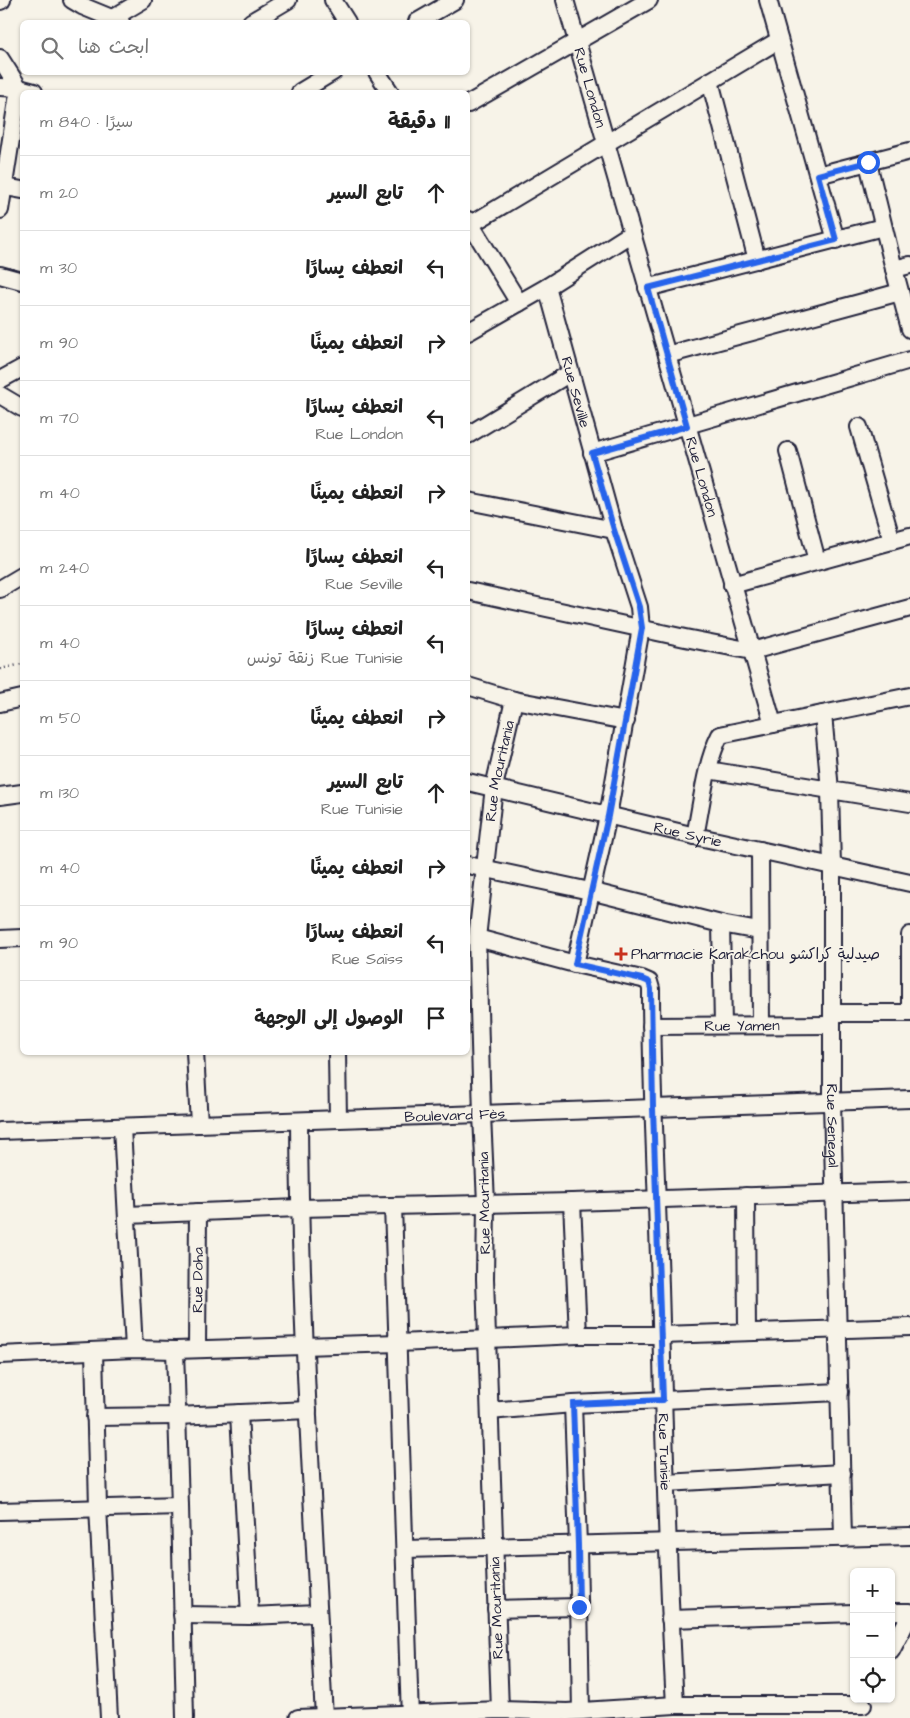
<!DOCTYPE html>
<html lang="ar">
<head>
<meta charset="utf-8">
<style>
	:root { --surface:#fff; --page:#f2f2f2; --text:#222; --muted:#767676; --line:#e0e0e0 }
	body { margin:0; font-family:"Architects Daughter","Playpen Sans Arabic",sans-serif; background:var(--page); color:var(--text); direction:rtl }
	.controls { position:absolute; right:15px; bottom:15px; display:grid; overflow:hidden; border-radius:8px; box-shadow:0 1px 4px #0004 }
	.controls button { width:45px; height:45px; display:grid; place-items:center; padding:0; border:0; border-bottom:1px solid var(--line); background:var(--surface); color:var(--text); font:25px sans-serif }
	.stop { position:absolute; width:15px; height:15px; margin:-11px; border:4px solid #2563eb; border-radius:50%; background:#fff }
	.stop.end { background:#2563eb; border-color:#fff; box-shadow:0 1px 5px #0008 }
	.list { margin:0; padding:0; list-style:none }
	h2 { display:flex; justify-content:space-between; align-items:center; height:65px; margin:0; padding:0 20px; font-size:21px }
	h2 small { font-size:16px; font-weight:400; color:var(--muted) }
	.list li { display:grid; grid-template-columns:32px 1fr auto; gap:15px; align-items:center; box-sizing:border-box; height:75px; padding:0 20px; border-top:1px solid var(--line) }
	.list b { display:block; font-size:19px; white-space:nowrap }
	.list p { margin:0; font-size:16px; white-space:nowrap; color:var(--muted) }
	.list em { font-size:16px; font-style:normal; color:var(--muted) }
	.icon { flex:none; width:28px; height:28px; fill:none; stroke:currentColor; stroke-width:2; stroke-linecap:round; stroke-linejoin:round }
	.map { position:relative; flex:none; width:910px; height:1718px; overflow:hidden; direction:ltr }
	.search { position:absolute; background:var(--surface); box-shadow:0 1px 4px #0004; left:20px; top:20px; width:450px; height:55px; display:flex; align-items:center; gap:12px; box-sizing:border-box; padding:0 18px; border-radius:8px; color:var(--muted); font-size:19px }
	.panel { position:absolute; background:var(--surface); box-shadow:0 1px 4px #0004; left:20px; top:90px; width:450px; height:965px; border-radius:8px; direction:rtl }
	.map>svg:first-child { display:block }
</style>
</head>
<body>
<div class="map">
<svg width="910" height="1718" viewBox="0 0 910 1718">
	<rect width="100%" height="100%" fill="#f7f3e8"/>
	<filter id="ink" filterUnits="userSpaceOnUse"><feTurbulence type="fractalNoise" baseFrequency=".02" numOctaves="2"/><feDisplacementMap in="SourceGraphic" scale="10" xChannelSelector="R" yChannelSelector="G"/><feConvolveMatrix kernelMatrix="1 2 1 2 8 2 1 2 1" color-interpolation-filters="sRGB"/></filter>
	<g filter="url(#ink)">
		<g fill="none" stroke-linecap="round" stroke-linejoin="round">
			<!-- street casing -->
			<g stroke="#22223b" stroke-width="20">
				<g id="street">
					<path d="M72 0 82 6 121 22"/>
					<path d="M333 0 347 22"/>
					<path id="s1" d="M565 0 773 724"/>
					<path d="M768 0 836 240"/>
					<path d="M0 1 2 0"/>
					<path d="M111 19 143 0"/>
					<path d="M251 22 288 0"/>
					<path d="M417 22 455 0"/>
					<path d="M0 58 19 88 0 210"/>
					<path d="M377 72 390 92"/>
					<path d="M710 81 757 260"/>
					<path d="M0 87 19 88 34 92"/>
					<path d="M300 92 333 72"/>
					<path d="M468 104 649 0"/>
					<path d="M868 163 894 269 910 329"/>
					<path d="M818 175 910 151"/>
					<path d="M0 186 22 190"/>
					<path d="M468 220 519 303"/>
					<path d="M468 226 779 40"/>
					<path d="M894 269 910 265"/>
					<path d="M0 275 22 281"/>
					<path id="s2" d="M547 287 614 530 639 607 641 628 608 816 575 964"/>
					<path d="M647 288 883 227"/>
					<path d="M468 332 547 287 632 233"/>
					<path d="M667 355 900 292"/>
					<path d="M0 380 22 368"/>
					<path d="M0 395 22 408"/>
					<path d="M859 427 892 541"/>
					<path d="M468 435 570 373"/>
					<path d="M788 451 817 561"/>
					<path d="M592 453 910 360"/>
					<path d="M468 501 614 530"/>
					<path d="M732 585 910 536"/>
					<path d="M0 589 22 576"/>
					<path d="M468 591 685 638 752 651 910 608"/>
					<path d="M468 686 514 700 626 721"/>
					<path d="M0 703 22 698"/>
					<path id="s3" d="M823 714 830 790 832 866V1102L843 1538"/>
					<path d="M708 770 910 803"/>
					<path id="s4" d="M468 782 695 836 910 883"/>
					<path d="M0 796 22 793"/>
					<path d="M695 836C702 803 705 765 720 735L910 696"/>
					<path d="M760 850 761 1025"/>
					<path d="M468 865 590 891 721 924 759 931"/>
					<path d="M721 924 723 1025"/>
					<path id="s5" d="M477 938 575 964 642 979 649 982 651 989C651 1088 657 1188 660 1287 664 1426 667 1566 675 1705"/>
					<path d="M0 939 22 938"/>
					<path d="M832 1013H910"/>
					<path d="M910 1013V935"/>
					<path id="s6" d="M651 1026 832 1025"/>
					<path d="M195 1052 199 1124"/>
					<path d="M337 1052 338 1119"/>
					<path d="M299 1121C300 1320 314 1519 324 1718"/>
					<path d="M122 1127 134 1349"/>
					<path id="s7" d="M0 1131 910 1099"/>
					<path d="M746 1196 747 1332"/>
					<path d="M572 1202 578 1335"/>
					<path d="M393 1206 410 1718"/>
					<path d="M127 1215 299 1208 572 1202 910 1191"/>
					<path id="s8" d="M197 1348 198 1212"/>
					<path d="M175 1350 180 1506 185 1718"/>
					<path d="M94 1351 98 1507 109 1718"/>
					<path d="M0 1355 134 1349 175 1350 398 1343 578 1335H661L910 1327"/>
					<path d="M573 1404 578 1545 581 1711"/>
					<path d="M490 1411 573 1404 840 1392"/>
					<path d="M239 1413 250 1616"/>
					<path d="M95 1417 177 1416 308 1410"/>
					<path d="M666 1483 842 1473"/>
					<path d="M0 1511 180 1506"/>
					<path d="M405 1549 910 1536"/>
					<path d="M496 1609 579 1607"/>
					<path d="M891 1612H910"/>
					<path d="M182 1615 250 1616 318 1613"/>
					<path d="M670 1619 854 1613"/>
					<path d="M891 1651 910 1615"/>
					<path id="s9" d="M500 1710 485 1279 486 1203 482 1115 477 938 494 787 514 700"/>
					<path d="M298 1718 500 1710 567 1712 675 1705H863"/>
				</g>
			</g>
			<!-- path -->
			<path stroke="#22223b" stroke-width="2.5" stroke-dasharray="1 4" stroke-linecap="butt" d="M0 669 22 664"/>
			<!-- street -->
			<use href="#street" stroke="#f7f3e8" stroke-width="16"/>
		</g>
	</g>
	<g fill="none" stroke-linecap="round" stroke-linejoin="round" filter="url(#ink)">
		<!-- route -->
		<path stroke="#2563eb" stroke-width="6" d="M579 1607 578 1545 573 1404 663 1400 653 1108 651 989 649 982 642 979 575 964 608 816 642 628 639 607 614 530 592 453 687 426 648 288 836 240 818 175 868 162"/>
	</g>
	<!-- markers -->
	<path fill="#c8321e" stroke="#f7f3e8" stroke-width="2" d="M618.5 946.5h5v5h5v5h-5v5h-5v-5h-5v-5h5z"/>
	<g text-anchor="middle" stroke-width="4" stroke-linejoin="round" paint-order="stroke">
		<!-- street labels -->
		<g font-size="15" fill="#22223b" stroke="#f7f3e8">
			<text dy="5" stroke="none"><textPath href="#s1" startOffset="91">Rue London</textPath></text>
			<text dy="5" stroke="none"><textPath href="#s2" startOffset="109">Rue Seville</textPath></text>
			<text dy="5" stroke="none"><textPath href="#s1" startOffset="496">Rue London</textPath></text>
			<text dy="5" stroke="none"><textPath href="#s9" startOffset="941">Rue Mouritania</textPath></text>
			<text dy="5" stroke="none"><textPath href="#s4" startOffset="226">Rue Syrie</textPath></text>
			<text dy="5" stroke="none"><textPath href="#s6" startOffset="91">Rue Yamen</textPath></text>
			<text dy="5" stroke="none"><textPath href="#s7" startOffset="455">Boulevard Fès</textPath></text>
			<text dy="5" stroke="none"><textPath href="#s3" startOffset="412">Rue Senegal</textPath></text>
			<text transform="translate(484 1203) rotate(-91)" y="5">Rue Mouritania</text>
			<text dy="5" stroke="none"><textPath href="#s8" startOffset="68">Rue Doha</textPath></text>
			<text dy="5" stroke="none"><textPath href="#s5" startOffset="648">Rue Tunisie</textPath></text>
			<text transform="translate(496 1608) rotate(-92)" y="5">Rue Mouritania</text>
		</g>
		<!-- poi labels -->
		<g font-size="15" fill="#22223b" stroke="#f7f3e8" text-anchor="start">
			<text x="631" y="959">Pharmacie Karakchou صيدلية كراكشو</text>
		</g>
	</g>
</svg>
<div class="controls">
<button>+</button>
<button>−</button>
<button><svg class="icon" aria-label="locate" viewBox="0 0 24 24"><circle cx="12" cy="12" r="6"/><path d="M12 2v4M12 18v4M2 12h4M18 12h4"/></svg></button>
</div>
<div class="stop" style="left:868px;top:162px"></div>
<div class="stop end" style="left:579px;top:1607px"></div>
<div class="search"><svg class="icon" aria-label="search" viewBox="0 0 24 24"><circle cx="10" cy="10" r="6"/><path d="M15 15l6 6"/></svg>ابحث هنا</div>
<section class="panel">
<h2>11 دقيقة<small>سيرًا · 840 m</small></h2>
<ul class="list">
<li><svg class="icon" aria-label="ahead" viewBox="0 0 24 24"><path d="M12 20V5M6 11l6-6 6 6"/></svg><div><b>تابع السير</b></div><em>20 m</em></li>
<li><svg class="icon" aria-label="left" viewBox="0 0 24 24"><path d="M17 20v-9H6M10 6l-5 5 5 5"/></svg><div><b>انعطف يسارًا</b></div><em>30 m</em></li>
<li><svg class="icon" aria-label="right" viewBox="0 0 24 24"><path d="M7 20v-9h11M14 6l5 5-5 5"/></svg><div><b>انعطف يمينًا</b></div><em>90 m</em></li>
<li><svg class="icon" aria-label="left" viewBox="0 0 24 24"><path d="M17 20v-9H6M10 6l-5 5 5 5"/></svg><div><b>انعطف يسارًا</b><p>Rue London</p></div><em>70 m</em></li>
<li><svg class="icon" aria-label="right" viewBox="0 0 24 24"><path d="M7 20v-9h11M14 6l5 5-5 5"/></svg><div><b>انعطف يمينًا</b></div><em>40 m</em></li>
<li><svg class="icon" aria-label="left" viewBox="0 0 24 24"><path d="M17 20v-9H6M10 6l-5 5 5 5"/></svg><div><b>انعطف يسارًا</b><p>Rue Seville</p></div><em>240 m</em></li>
<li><svg class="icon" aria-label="left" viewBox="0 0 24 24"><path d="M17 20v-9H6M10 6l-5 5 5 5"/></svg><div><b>انعطف يسارًا</b><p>Rue Tunisie زنقة تونس</p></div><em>40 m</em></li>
<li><svg class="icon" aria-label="right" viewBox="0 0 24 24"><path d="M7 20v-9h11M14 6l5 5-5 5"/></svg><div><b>انعطف يمينًا</b></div><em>50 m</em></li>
<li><svg class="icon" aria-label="ahead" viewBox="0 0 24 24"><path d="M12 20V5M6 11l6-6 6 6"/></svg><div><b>تابع السير</b><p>Rue Tunisie</p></div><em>130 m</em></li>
<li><svg class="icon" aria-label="right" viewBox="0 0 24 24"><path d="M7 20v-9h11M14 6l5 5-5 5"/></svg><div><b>انعطف يمينًا</b></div><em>40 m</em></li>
<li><svg class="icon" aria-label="left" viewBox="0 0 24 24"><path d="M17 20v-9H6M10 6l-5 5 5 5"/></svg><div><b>انعطف يسارًا</b><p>Rue Saïss</p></div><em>90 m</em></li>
<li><svg class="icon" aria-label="arrive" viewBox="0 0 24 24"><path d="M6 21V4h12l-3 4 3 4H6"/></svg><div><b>الوصول إلى الوجهة</b></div></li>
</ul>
</section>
</div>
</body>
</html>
